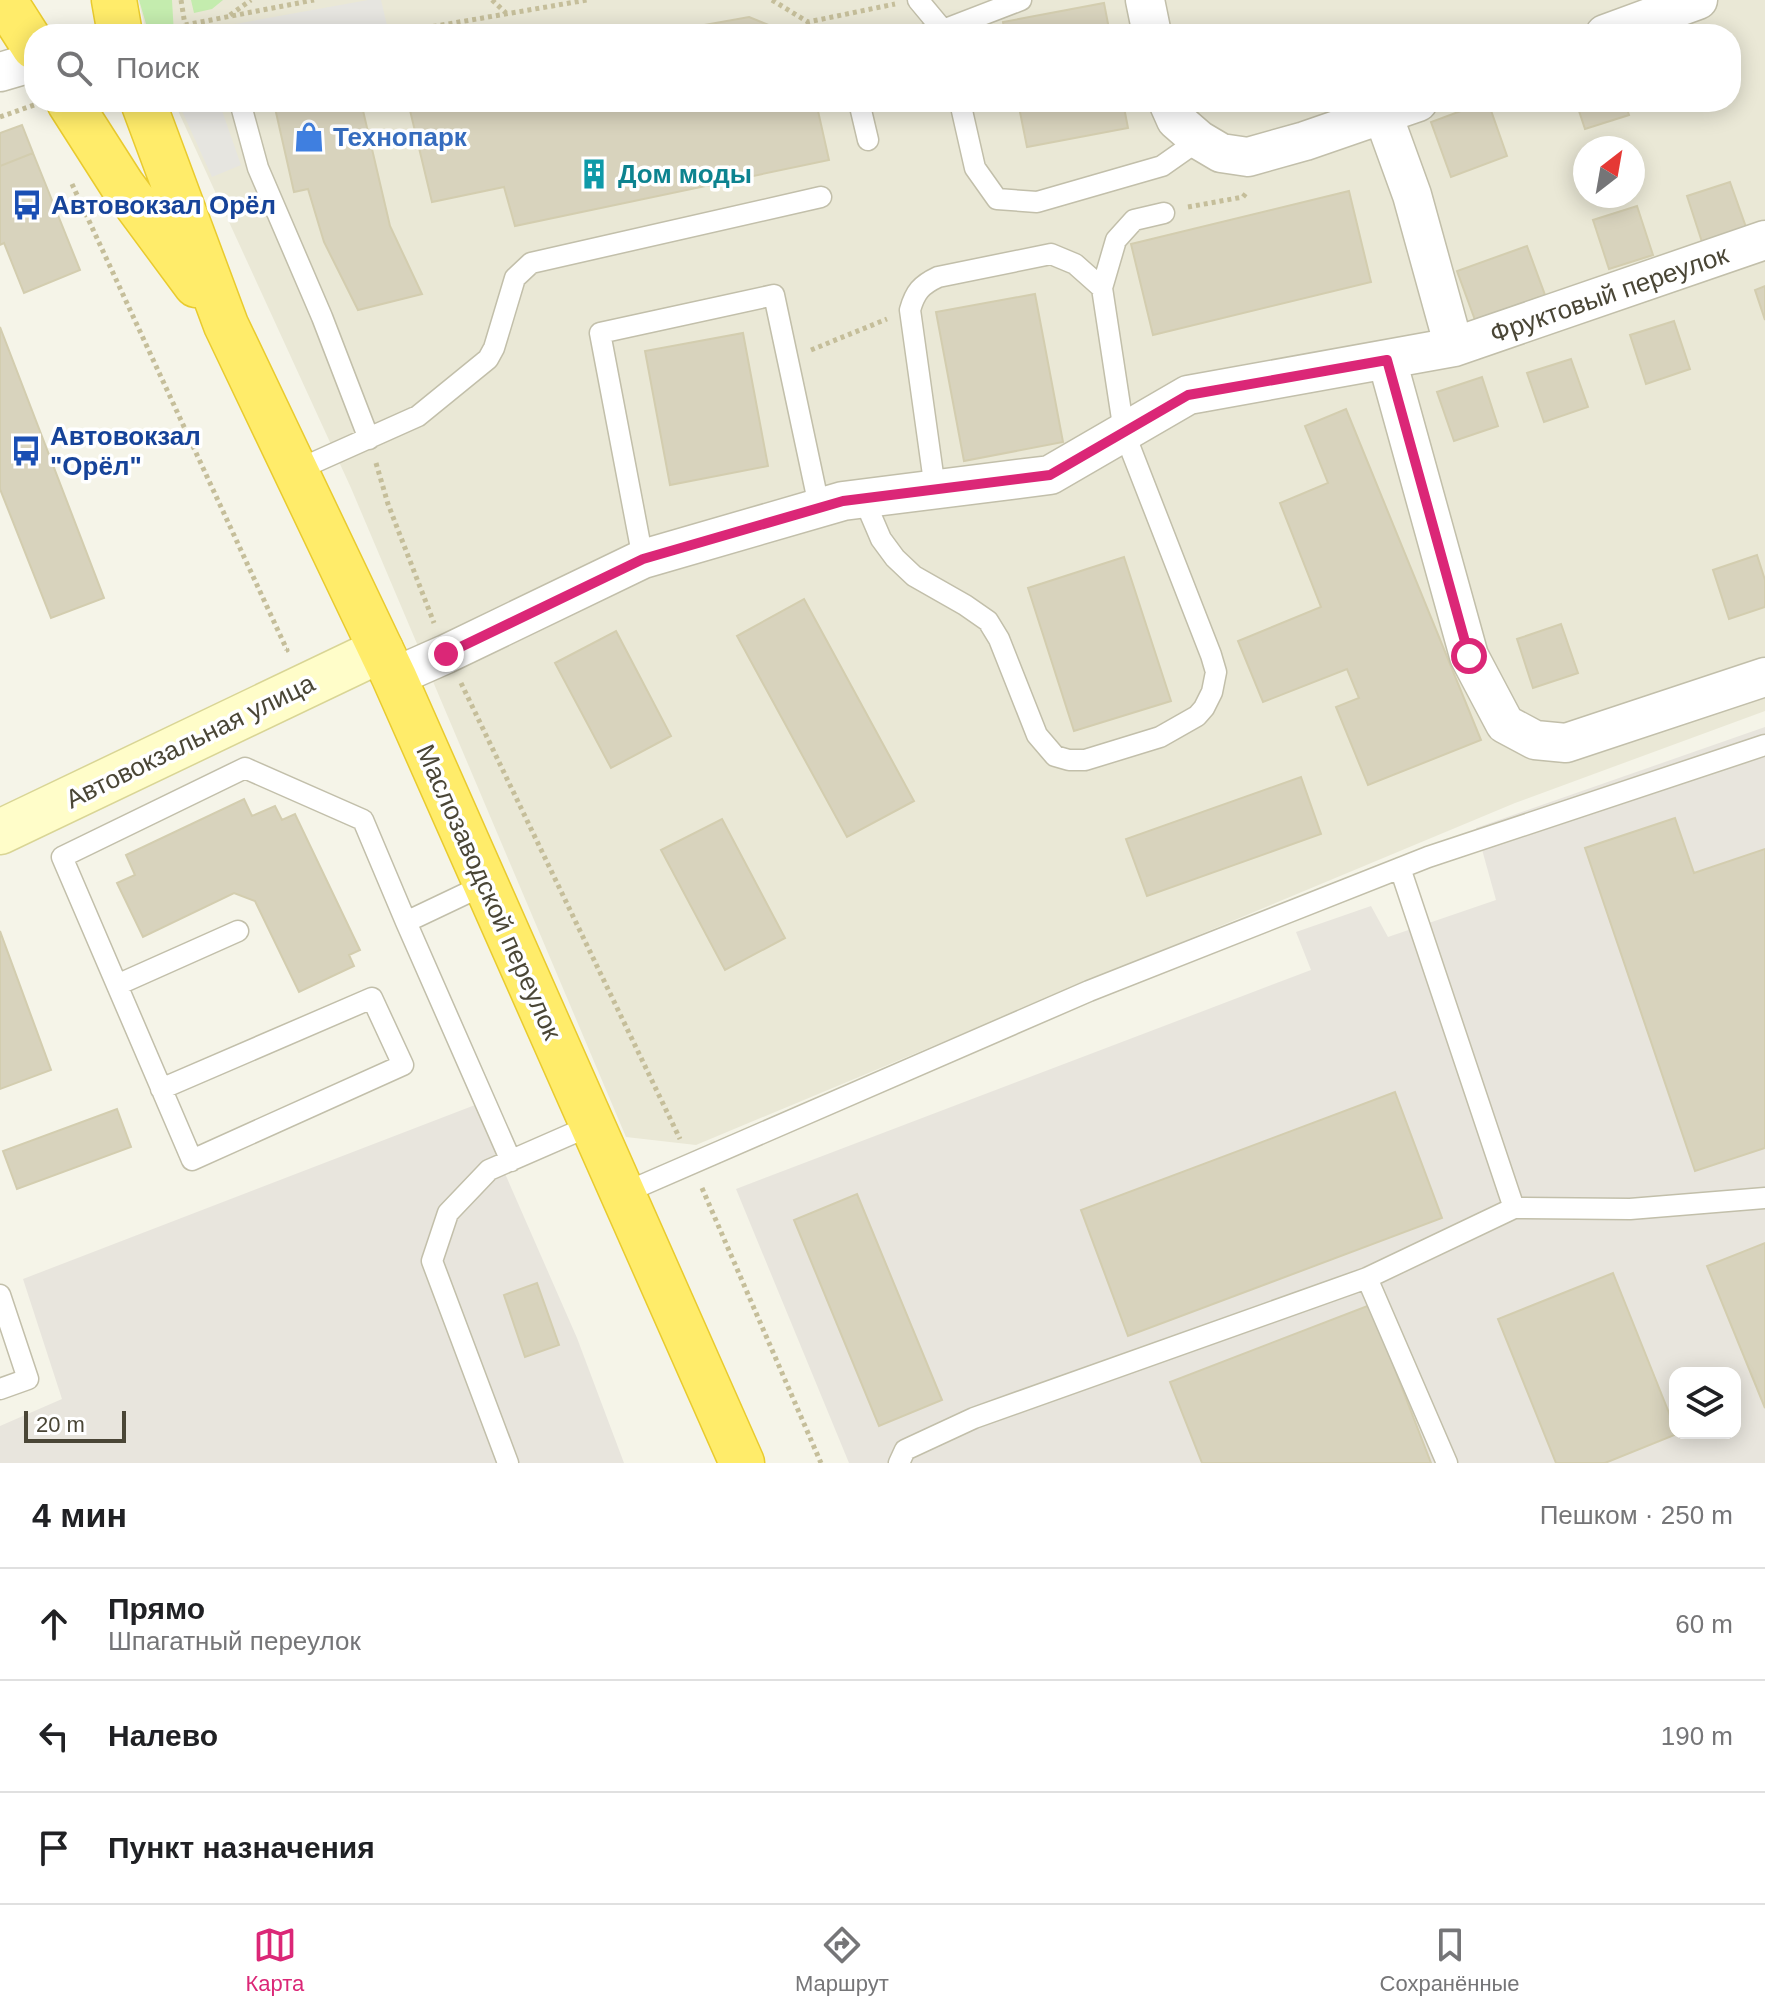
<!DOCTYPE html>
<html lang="ru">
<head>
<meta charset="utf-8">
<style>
	:root { --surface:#fff; --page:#f2f2f2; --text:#202124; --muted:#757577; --line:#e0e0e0; --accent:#db2777 }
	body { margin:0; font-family:Helvetica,sans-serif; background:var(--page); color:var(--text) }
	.controls { position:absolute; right:24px; bottom:24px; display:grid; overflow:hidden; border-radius:16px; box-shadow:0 4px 20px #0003 }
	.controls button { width:72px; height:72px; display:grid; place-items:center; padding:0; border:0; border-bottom:2px solid var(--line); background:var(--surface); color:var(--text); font:40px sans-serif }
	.compass { position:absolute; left:1573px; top:136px; width:72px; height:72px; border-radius:50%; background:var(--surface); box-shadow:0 4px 20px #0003; rotate:31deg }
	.scale { position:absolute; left:24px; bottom:20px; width:102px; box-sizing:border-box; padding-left:8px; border:4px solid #4a4636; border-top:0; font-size:22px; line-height:28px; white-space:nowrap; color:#4a4636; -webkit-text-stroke:6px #fff; paint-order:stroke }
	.stop { position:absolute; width:24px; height:24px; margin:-18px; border:6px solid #db2777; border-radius:50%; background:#fff }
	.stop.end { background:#db2777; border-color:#fff; box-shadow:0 2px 8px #0008 }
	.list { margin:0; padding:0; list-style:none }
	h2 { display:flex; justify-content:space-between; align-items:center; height:104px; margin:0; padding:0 32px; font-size:34px }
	h2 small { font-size:26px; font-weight:400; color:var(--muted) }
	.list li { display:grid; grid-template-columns:52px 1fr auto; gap:24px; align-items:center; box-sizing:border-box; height:112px; padding:0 32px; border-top:2px solid var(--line) }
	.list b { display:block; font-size:30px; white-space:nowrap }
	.list p { margin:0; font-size:26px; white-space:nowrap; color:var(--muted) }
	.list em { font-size:26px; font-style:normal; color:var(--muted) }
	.icon { flex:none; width:44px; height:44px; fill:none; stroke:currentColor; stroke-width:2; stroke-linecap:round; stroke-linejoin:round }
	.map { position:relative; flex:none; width:1765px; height:1463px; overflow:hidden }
	.search { position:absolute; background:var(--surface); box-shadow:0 4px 20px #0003; left:24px; right:24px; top:24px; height:88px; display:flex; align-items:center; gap:20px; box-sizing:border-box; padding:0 28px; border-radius:32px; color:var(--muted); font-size:30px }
	.sheet { height:440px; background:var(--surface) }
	nav { display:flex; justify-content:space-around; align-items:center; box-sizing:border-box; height:112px; border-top:2px solid var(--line); background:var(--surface); font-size:22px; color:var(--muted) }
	nav a { display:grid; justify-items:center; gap:4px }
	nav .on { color:var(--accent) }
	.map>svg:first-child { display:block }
</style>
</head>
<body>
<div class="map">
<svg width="1765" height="1463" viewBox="0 0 1765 1463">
	<rect width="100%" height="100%" fill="#f5f4e8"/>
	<!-- residential -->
	<path fill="#eae8d6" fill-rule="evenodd" d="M138 0H1765V711L1515 803 696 1145 626 1137 351 488 174 102H1731V34H147ZM1585 148H1633V196H1585Z"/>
	<!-- industrial -->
	<path fill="#e8e5dd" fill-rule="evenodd" d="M1765 727V1463H849L736 1189 1311 970 1296 932 1371 906 1388 937 1496 900 1476 828ZM1675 1373H1735V1433H1675Z
		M475 1105 577 1338 624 1463H0V1426L62 1399 23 1279Z"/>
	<!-- green -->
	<path fill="#c4ecae" d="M139 0H172L174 34H149Z
		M191 0H223L212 9 194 13Z"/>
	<!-- parking -->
	<path fill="#e6e5e0" d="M368 0H381L389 34H180Z
		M178 102H219L241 165 212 177Z"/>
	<!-- building -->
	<path fill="#d8d3bd" stroke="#d3cdaf" stroke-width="2" d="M1104 3 1110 34H1005L1003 22Z
		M749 17 791 34H654Z
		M301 102H361L390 226 422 294 358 310 324 242 308 189 294 192 275 108Z
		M408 102H816L829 160 515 226 504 187 432 202Z
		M1018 102H1123L1128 128 1027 147Z
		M1485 102H1488L1507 156 1451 177 1431 122Z
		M1576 102H1625L1629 115 1585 129Z
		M22 125 33 153 0 166V133Z
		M33 153 80 270 24 293 4 243 0 245V166Z
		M1730 182 1747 230 1703 245 1687 196Z
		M1349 191 1371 282 1153 335 1131 244Z
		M1637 206 1653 255 1609 269 1593 220Z
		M1527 246 1545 295 1475 320 1457 271Z
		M1765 286V320L1755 290Z
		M1035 294 1063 442 964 461 936 312Z
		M1674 321 1690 369 1646 384 1630 335Z
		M0 327 104 598 51 618 0 489Z
		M743 333 768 466 670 485 645 351Z
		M1571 359 1588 407 1544 422 1527 373Z
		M1482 377 1498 426 1454 441 1437 392Z
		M1346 409 1481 740 1368 785 1336 707 1359 698 1347 669 1263 702 1238 641 1321 607 1280 503 1328 483 1305 426Z
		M1757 555 1765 580V607L1729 619 1713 570Z
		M1124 557 1171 701 1074 731 1028 588Z
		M804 599 914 801 847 837 737 636Z
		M1561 624 1578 673 1533 688 1517 639Z
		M616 631 671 736 611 768 555 663Z
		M1301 777 1321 834 1147 896 1126 839Z
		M244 799 252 816 275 806 282 820 295 814 360 950 349 955 354 966 299 992 255 901 234 893 143 937 117 883 135 875 126 855Z
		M1675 818 1694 873 1765 849V1148L1695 1171 1585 848Z
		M722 819 785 938 725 970 661 850Z
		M0 931 51 1070 0 1089Z
		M1395 1092 1442 1218 1128 1336 1081 1210Z
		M117 1109 131 1147 17 1189 3 1151Z
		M857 1194 942 1400 879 1426 794 1220Z
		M1765 1243V1408L1707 1266Z
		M1613 1273 1675 1428V1433L1677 1434 1605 1463H1556L1498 1319Z
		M537 1283 559 1345 525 1357 504 1295Z
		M1370 1305 1431 1463H1202L1170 1382Z"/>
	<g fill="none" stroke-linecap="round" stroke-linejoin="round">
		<!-- lane casing -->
		<g stroke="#c2bfaa" stroke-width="23">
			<path id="lane" d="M918 0 943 30 927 34
				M944 34 943 30 1021 0
				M240 102 258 168 322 317 369 439
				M859 102 868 140
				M960 102 975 168 997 199 1037 202 1162 166 1199 140
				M1102 288 1116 240 1134 220 1164 213
				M295 471 418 416 488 359 494 348 515 278 531 263 821 197
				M863 497 881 539 895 558 914 576 965 605 988 621 999 639 1037 735 1055 756 1069 760H1085L1160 737 1197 716 1204 708 1212 692 1216 672 1211 655 1124 432 1102 288 1075 264 1051 254 938 277C921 285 915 292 910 310L935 489
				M643 559 600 333 774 295 819 506
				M406 922 486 884
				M117 985 238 931
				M161 1089 372 998 403 1065 192 1160 62 857 245 768 363 820 406 922 511 1161
				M624 1193 1089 991 1428 857 1765 745
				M1514 1208 1630 1209 1765 1198
				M1367 1278 1447 1463
				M0 1295 28 1379 0 1389
				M508 1463 432 1261 448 1213 489 1170 592 1125
				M899 1463 905 1450 974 1418 1367 1278 1514 1208 1400 868"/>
		</g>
		<!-- street casing -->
		<g stroke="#c2bfaa" stroke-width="41">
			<path id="street" d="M1145 0 1152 34
				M1605 34 1698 0
				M0 72 34 62
				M1168 102 1176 120 1199 140 1221 153 1248 157 1305 141 1418 102
				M1383 115 1412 195 1454 347
				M1387 360 1469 656 1505 724 1535 740 1566 743 1765 677
				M394 677 446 654 643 559 843 501 1050 475 1188 395 1454 347 1765 240"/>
		</g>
		<!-- secondary casing -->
		<g stroke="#d9d595" stroke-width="47">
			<path id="secondary" d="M0 832 381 650"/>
		</g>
		<!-- highway casing -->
		<g stroke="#e9cb2e" stroke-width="47">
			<path id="highway" d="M4 0 34 47
				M114 0 120 34
				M69 102 122 185 196 285
				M143 102 226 325 394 677 742 1463"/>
		</g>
		<!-- path -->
		<path stroke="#c5be9a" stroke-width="5" stroke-dasharray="4 4" stroke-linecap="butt" d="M181 0 185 25 194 34
			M492 0 506 13
			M772 0 808 22 895 4
			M230 15 251 0
			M185 25 314 0
			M402 34 407 31 587 0
			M0 117 34 105
			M72 184 287 650H286
			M1188 207 1243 197 1247 192
			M811 350 887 319
			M376 463 388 504 434 623
			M461 683 680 1139
			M702 1188 821 1463"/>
		<!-- lane -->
		<use href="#lane" stroke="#fff" stroke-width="20"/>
		<!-- street -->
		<use href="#street" stroke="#fff" stroke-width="38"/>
		<!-- secondary -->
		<use href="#secondary" stroke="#fffdc9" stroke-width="44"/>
		<!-- highway -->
		<use href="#highway" stroke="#ffec6a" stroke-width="44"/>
	</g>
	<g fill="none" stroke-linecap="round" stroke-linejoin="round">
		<!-- route -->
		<path stroke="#db2777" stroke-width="10" d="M446 654 643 559 843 501 1050 475 1188 395 1387 360 1469 656"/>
	</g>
	<!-- icons -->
	<defs>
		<g id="shop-bare" transform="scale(2.4)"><path d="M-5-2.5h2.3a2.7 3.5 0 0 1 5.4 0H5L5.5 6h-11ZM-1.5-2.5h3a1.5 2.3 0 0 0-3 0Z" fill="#3f7fe0" stroke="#fff" stroke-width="2.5" paint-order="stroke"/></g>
		<g id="building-bare" transform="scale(2.4)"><path d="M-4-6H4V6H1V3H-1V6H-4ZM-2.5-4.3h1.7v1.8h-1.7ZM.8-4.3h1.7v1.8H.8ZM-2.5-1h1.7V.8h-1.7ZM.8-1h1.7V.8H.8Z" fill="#0f9aa8" stroke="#fff" stroke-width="2.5" paint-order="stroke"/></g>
		<g id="bus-bare" transform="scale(2.4)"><path d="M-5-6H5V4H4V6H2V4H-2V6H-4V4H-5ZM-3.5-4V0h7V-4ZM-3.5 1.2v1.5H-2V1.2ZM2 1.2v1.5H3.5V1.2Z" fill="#1a4fb4" stroke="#fff" stroke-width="2.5" paint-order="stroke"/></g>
	</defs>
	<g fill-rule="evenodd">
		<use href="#shop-bare" x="309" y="137"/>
		<use href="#building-bare" x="594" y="174"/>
		<use href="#bus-bare" x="27" y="205"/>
		<use href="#bus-bare" x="26" y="451"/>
	</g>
	<g text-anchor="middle" stroke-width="7" stroke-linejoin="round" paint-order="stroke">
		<!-- shop labels -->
		<g font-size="26" font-weight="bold" fill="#366cbe" stroke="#fff" text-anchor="start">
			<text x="333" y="146">Технопарк</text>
		</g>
		<!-- culture labels -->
		<g font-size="26" font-weight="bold" fill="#0d838f" stroke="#fff" text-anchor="start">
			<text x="618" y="183">Дом моды</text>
		</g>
		<!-- transit labels -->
		<g font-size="26" font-weight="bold" fill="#164399" stroke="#fff" text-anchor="start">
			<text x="51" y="214">Автовокзал Орёл</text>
			<text x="50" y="445">Автовокзал<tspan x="50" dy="30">"Орёл"</tspan></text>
		</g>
		<!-- street labels -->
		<g font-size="26" fill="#4a4636" stroke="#fff">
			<text transform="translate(1609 294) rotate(-19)" y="9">Фруктовый переулок</text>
			<text transform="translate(190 741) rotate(-26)" y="9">Автовокзальная улица</text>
			<text transform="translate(489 892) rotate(66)" y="9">Маслозаводской переулок</text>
		</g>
	</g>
</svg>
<div class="controls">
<button><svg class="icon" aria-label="layers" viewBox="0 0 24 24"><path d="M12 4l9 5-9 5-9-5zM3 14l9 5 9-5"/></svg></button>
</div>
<svg class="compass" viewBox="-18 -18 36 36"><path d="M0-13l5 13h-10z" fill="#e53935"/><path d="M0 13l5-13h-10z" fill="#757577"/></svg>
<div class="scale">20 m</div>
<div class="stop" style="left:1469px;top:656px"></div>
<div class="stop end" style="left:446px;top:654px"></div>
<div class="search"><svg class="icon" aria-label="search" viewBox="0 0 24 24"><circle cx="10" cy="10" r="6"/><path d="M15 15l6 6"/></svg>Поиск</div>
</div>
<section class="sheet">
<h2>4 мин<small>Пешком · 250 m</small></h2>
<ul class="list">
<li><svg class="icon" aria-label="ahead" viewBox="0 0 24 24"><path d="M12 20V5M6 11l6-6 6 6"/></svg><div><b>Прямо</b><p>Шпагатный переулок</p></div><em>60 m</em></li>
<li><svg class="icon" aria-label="left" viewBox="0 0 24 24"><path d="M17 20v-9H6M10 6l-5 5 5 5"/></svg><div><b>Налево</b></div><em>190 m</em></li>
<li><svg class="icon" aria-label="arrive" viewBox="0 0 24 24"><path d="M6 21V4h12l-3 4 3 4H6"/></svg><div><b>Пункт назначения</b></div></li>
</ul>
</section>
<nav>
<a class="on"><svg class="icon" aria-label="map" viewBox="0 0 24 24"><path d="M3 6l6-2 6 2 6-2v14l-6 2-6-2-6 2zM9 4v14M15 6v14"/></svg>Карта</a>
<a><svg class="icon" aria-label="directions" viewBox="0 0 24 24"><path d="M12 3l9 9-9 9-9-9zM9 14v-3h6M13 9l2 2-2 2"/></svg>Маршрут</a>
<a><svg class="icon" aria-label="saved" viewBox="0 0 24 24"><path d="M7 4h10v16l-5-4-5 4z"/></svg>Сохранённые</a>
</nav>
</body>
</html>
